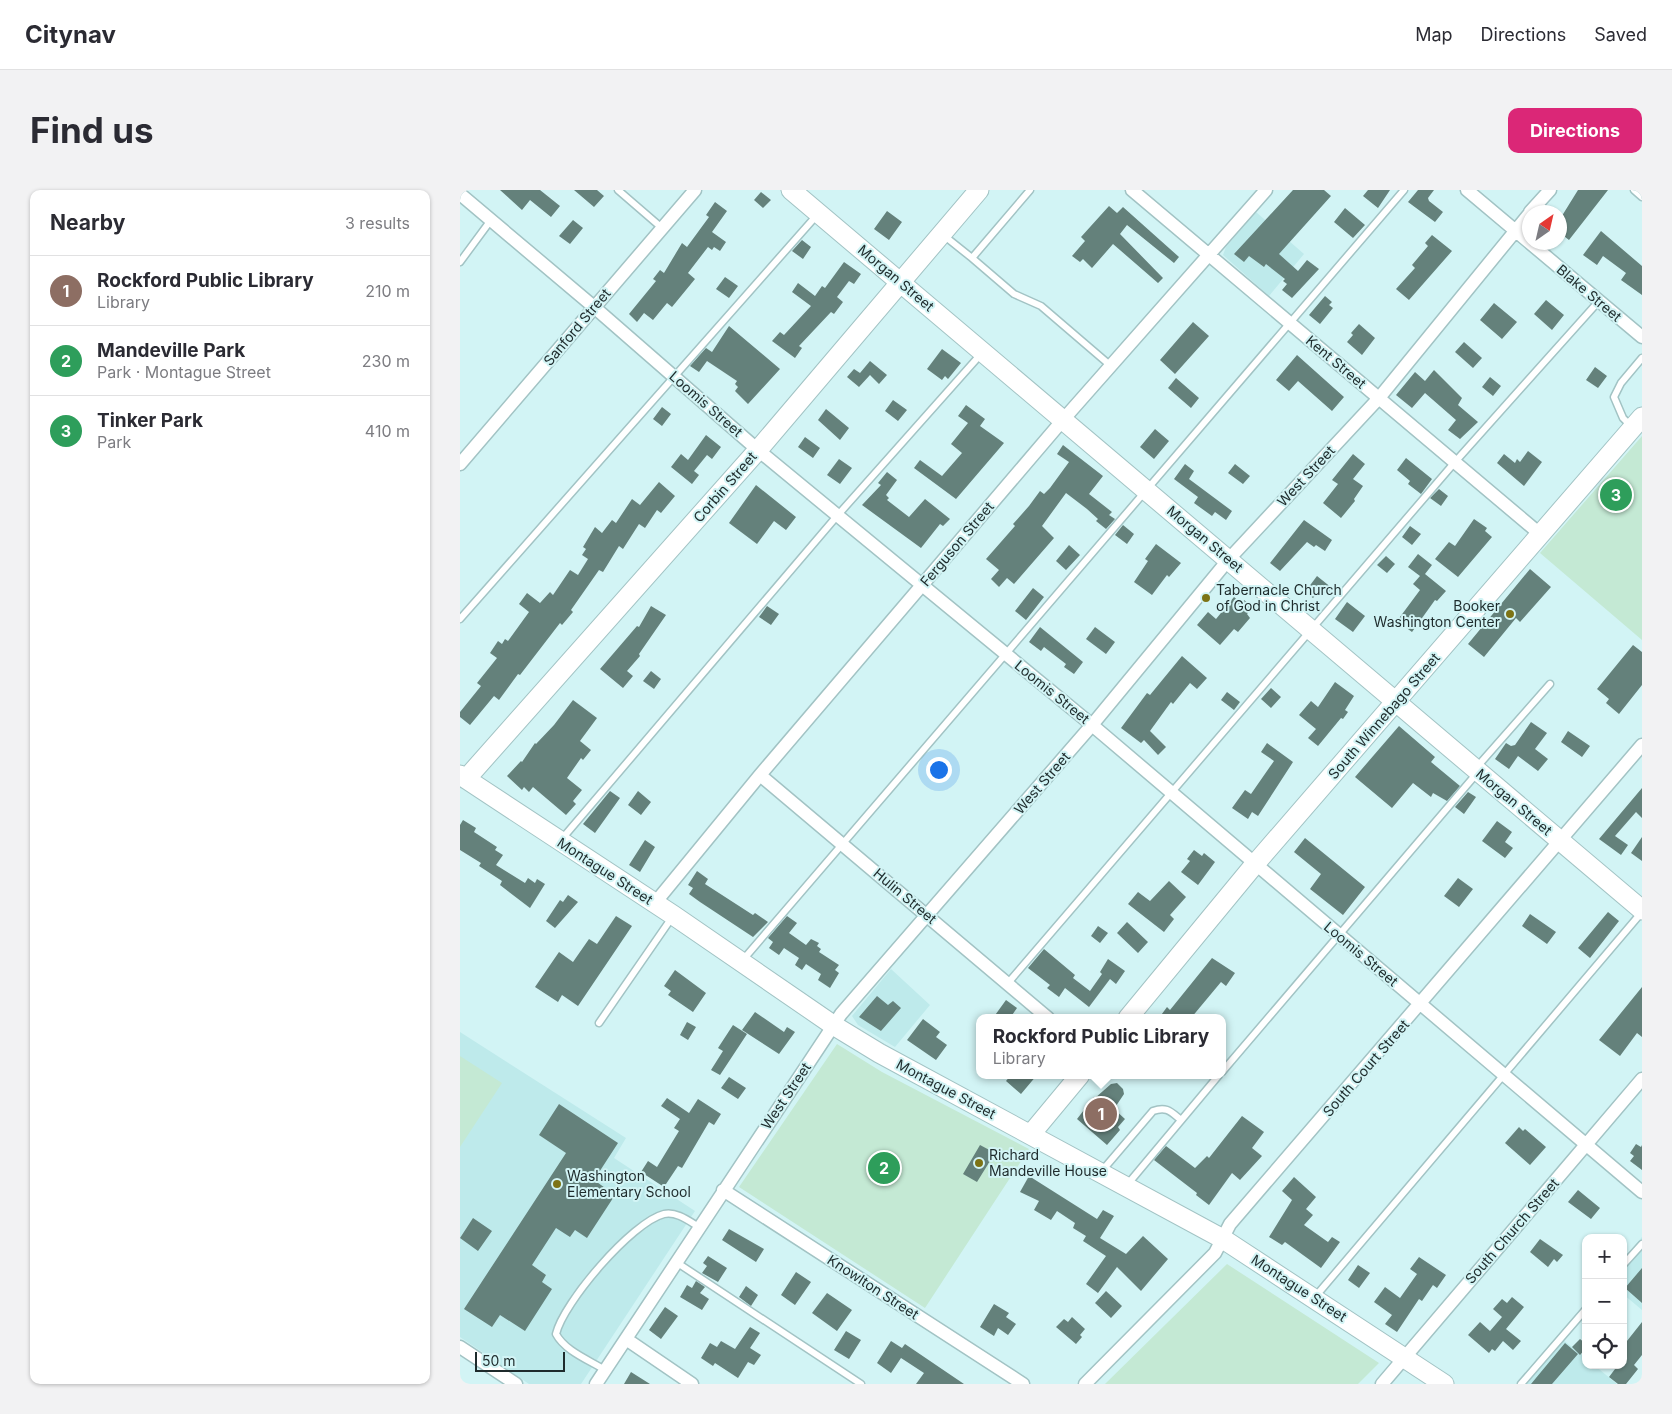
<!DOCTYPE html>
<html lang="en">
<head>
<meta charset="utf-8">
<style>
	:root { --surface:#fff; --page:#f2f2f3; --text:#2b2b33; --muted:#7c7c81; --line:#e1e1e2; --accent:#db2777 }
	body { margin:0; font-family:Inter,sans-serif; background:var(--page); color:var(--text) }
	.controls { position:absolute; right:15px; bottom:15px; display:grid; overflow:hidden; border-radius:10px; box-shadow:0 1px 4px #0004 }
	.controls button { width:45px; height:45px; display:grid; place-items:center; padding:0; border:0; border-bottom:1px solid var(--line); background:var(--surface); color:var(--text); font:25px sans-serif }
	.compass { position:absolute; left:1062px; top:15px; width:45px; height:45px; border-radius:50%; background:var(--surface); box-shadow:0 1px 4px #0004; rotate:34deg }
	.scale { position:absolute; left:15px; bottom:12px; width:90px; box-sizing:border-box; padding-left:5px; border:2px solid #1e2b2c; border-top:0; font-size:14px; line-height:18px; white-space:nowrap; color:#1e2b2c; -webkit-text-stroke:4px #d2f4f5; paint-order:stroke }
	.you { position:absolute; left:478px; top:579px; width:18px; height:18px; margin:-12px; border:4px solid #fff; border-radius:50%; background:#1a73e8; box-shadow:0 0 0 8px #1a73e833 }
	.badge { display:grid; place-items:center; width:32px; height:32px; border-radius:50%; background:var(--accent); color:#fff; font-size:16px; font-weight:700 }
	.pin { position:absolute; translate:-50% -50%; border:2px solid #fff; box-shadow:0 1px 5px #0006 }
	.popup { position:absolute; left:516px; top:824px; width:250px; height:65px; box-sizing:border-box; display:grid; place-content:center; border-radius:10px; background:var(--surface); filter:drop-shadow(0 1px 4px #0005); font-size:16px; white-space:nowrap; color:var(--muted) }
	.popup b { font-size:19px; color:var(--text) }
	.popup::after { content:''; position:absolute; left:50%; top:100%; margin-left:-10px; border:10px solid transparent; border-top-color:var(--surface) }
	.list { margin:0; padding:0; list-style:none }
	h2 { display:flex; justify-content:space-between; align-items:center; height:65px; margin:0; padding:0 20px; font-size:21px }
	h2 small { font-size:16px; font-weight:400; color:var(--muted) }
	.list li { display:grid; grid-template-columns:32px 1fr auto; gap:15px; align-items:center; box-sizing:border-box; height:70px; padding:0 20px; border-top:1px solid var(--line) }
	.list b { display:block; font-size:19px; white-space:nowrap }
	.list p { margin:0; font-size:16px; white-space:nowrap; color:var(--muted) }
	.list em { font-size:16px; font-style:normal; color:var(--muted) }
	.icon { flex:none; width:28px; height:28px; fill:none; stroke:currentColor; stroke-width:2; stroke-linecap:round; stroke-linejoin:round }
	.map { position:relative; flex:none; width:1182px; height:1194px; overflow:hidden; border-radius:10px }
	header { display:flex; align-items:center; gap:30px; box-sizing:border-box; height:70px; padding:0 25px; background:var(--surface); border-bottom:1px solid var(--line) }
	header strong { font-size:24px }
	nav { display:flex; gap:28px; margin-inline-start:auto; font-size:18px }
	.intro { display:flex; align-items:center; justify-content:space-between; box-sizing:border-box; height:120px; padding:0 30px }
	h1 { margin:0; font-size:35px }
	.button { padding:12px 22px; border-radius:10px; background:var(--accent); color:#fff; font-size:18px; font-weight:700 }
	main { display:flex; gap:30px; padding:0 30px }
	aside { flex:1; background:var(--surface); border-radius:10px; box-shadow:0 1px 4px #0004 }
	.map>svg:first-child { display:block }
</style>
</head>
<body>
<header>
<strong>Citynav</strong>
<nav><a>Map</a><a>Directions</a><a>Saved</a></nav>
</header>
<div class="intro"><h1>Find us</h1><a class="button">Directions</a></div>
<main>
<aside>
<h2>Nearby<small>3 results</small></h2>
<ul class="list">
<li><span class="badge" style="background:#8d6e63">1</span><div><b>Rockford Public Library</b><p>Library</p></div><em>210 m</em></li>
<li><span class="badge" style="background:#2e9e5b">2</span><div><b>Mandeville Park</b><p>Park · Montague Street</p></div><em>230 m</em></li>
<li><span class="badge" style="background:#2e9e5b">3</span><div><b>Tinker Park</b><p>Park</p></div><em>410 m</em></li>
</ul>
</aside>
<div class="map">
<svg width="1182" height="1194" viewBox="0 0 1182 1194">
	<rect width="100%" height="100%" fill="#d2f4f5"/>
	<!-- built -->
	<path fill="#beeaeb" d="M796 22 844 64 809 106 763 65 766 57Z
		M431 779 470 815 435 857 398 835 392 826Z
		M0 842 166 948 154 968 235 1021 121 1194H69L0 1147Z
		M1182 1047V1120L1163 1104V1069Z
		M1098 1146 1126 1168V1175H1134L1157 1194H1057Z"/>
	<!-- green -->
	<path fill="#c4e9d4" d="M1182 246V450L1080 363Z
		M377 854 422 882 569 959 465 1118 279 997Z
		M0 866 42 893 0 957Z
		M767 1074 919 1173 898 1194H645Z"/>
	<!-- building -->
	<path fill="#64817b" d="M40 0H80L100 16 91 27 70 10 62 20Z
		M114 0H137L144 6 134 17Z
		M833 0H864L871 6 819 64 838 81 847 70 859 79 832 108 822 100 827 94 823 91 825 89 806 74 804 77 789 66 784 72 774 64Z
		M908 0H930L918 18 903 6Z
		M958 0H974L968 8 969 11 983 22 975 32 948 12Z
		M1118 0H1148L1109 50 1100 43V29Z
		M301 2 311 10 303 18 294 10Z
		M255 12 267 21 252 42 266 52 260 61 254 57 252 60 248 57 228 83 235 89 212 117 207 113 193 130 184 123 177 132 169 124 196 91 193 89 200 80 204 83 222 53 227 57 249 27 246 25Z
		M649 16 657 23 663 17 719 67 714 73 667 35 660 44 703 88 698 93 653 54 632 78 623 69 620 72 612 66 625 51 621 47Z
		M885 18 905 35 893 48 874 32Z
		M427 21 442 32 429 50 414 39Z
		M113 30 123 38 110 54 99 46Z
		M1141 41 1182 76V105L1161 90 1166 83 1143 66 1137 75 1123 65Z
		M972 45 992 61 949 110 936 99 955 78 952 75 968 56 965 53Z
		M342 50 351 57 343 69 332 61Z
		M384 72 401 84 394 94 389 91 377 107 383 112 374 124 371 122 339 156 342 158 335 168 312 151 320 142 324 145 351 116 332 102 338 93 355 106 362 96 365 98Z
		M265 87 278 96 269 108 256 99Z
		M865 106 872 112 869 115 873 118 860 134 849 125Z
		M1086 110 1104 125 1092 140 1074 124Z
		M1034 113 1057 132 1042 149 1020 130Z
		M733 132 749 146 715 184 700 170Z
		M899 134 915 148 902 165 887 152 893 145 891 143Z
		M269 136 320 179 288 214 275 201 278 197 275 194 277 191 247 171 239 182 230 176 246 158 252 162Z
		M1004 152 1022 168 1013 178 995 162Z
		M482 159 501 173 488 189 485 186 482 190 467 179Z
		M837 165 884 207 872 221 838 191 829 201 816 190Z
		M410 171 427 185 419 194 410 185 399 197 387 187 394 179 400 183Z
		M1135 177 1147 186 1138 198 1126 190Z
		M974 180 1002 208 998 215 1018 232 1000 249 988 240 996 230 965 203 952 218 936 205 955 182 965 191Z
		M1030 187 1041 196 1033 206 1022 197Z
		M716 188 739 208 731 218 708 198Z
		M433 210 447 220 438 231 425 221Z
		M506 215 525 229 520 236 544 253 496 309 454 278 460 270 482 286 502 263 491 254 508 233 498 226Z
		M202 217 211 224 202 236 193 229Z
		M366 219 389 238 380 250 358 230Z
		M695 239 709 251 694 269 680 257Z
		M246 245 261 257 252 269 247 265 234 281 239 285 232 294 211 277 221 264 228 270Z
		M345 247 360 258 353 268 338 257Z
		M603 255 643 286 629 304 652 322 649 325 655 329 646 339 636 331 638 329 627 319 606 303 582 336 594 348 554 394 547 388 539 397 531 389 539 380 526 369 555 336 553 334 569 316 580 301 584 304 590 298 609 272 597 264Z
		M1068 261 1082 272 1064 296 1037 273 1044 264 1055 273 1057 269 1060 272Z
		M893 264 905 274 893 289 903 296 894 309 895 311 881 328 863 313 878 294 872 290Z
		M946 268 972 289 961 304 948 294 950 291 937 280Z
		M379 269 392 278 380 294 367 285Z
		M725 274 734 281 729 289 772 321 766 330 755 322 752 326 734 313 738 307 714 289Z
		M775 274 790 286 783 294 768 283Z
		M427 282 437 290 426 305 429 308 427 310 449 327 465 309 490 329 483 336 480 334 461 358 402 315 421 295 418 293Z
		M199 292 215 306 201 323 197 320 185 338 179 334 163 359 159 356 143 382 139 380 111 420 113 422 102 435 100 433 60 485 58 484 39 510 34 506 10 535 0 527V522L21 496 17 493 37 468 30 463 38 451 42 454 45 449 48 451 69 422 59 414 67 403 80 413 90 402 93 405 110 380 118 385 128 369 122 365 126 359 123 357 135 337 142 343 152 330 156 333 172 309 180 315Z
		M296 295 336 327 326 340 314 331 297 354 269 333Z
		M979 299 988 306 981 316 970 308Z
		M1014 329 1027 338 1025 341 1032 347 998 387 975 369 989 352 995 356Z
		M844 330 872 350 865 361 856 355 854 357 847 352 820 381 810 373Z
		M663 335 674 344 667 354 655 345Z
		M950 336 961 344 952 355 942 347Z
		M696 354 721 373 709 387 707 385 692 405 674 392 688 371 685 369Z
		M609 355 620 365 606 380 596 371Z
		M958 364 972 375 965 384 986 401 977 411 975 410 952 442 937 431 960 400 953 394 960 386 948 377Z
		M926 366 935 374 927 383 917 375Z
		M1070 379 1091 397 1060 432 1056 428 1024 467 1008 454Z
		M857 386 872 398 867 405 860 400 853 408 845 402Z
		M573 398 584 407 566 430 555 421Z
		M774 407 781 413 784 410 793 417 787 424 790 428 778 442 774 439 760 455 737 435 748 422 756 429Z
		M887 412 905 426 893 442 875 429Z
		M191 416 206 425 179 464 180 466 167 481 173 486 163 498 140 479 177 436 179 437Z
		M307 416 319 424 311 435 299 427Z
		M580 437 623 472 614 484 604 477 606 474 584 457 581 461 569 452Z
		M635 437 655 452 646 464 626 449Z
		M1173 455 1182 462V495L1159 524 1146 513 1149 509 1137 499Z
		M722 466 747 488 737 499 730 493 713 514 711 512 690 541 706 557 698 565 684 550 681 553 661 538 687 503 690 505Z
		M191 481 201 489 194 499 183 491Z
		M875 492 894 506 885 520 888 522 883 529 881 528 858 556 848 548 856 539 839 525 851 511 858 517Z
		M811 498 821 507 811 518 801 509Z
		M767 502 780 512 774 520 761 510Z
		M113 510 137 528 120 551 131 560 123 570 121 568 107 588 122 600 113 611 116 614 106 625 73 597 69 602 64 597 62 600 47 586 61 571 62 572 75 553 76 554 94 535Z
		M1071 532 1087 543 1075 559 1088 569 1078 581 1058 566 1049 579 1035 569 1046 553 1051 556 1055 555Z
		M939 536 975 567 971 572 1000 596 987 611 973 603 971 607 953 593 932 618 895 587Z
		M1108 541 1130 556 1122 567 1101 552Z
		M807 553 833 572 798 626 792 622 788 629 772 618 785 600 791 604 814 571 801 562Z
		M1182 598V628L1176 622 1155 646 1168 655 1161 665 1139 649Z
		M150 601 160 608 135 643 123 634Z
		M178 601 191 612 181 625 168 615Z
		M1008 602 1016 607 1004 624 995 617Z
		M3 630 16 638 14 642 37 657 35 660 43 665 36 675 65 693 68 688 75 693 77 689 85 694 70 718 40 695 42 691 19 676 21 673 0 660V635Z
		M1037 631 1052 642 1045 652 1053 658 1045 668 1022 651Z
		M1182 647V671L1171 663Z
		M845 648 905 697 883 725 850 699 861 684 834 662Z
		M185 650 195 657 180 682 169 675Z
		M734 660 742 666 744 663 755 672 738 695 721 682 730 671 727 669Z
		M237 681 248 689 245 694 293 725 295 723 308 732 293 747 240 712 229 704 233 698 228 695Z
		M998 688 1013 699 999 717 984 706Z
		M709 691 726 707 710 725 714 729 704 742 668 714 678 702 690 711Z
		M108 705 118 712 95 738 86 731 100 710 103 712Z
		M1148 722 1159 731 1130 768 1118 758Z
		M1070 724 1096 742 1087 754 1062 736Z
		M156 726 172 736 118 816 102 805 98 812 75 797 99 762 113 772 129 749 137 754Z
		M327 726 337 733 329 743 346 755 351 749 359 753 357 756 361 759 359 762 379 775 375 780 379 783 370 798 358 790 361 784 346 774 342 780 335 775 339 768 324 758 319 765 309 758 313 752 308 748Z
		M667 732 688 752 678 763 657 743Z
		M638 736 648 743 640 753 631 746Z
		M584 759 615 785 613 788 630 801 642 784 640 782 648 769 665 781 656 794 650 789 629 817 605 798 599 807 587 798 590 795 568 778Z
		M752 768 775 783 766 796 761 792 731 828H699L707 817 710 820Z
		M215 780 246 803 233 822 208 805 211 801 204 796Z
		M1182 797V847L1177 843 1160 866 1139 850Z
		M417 806 428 815 433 811 441 818 421 841 399 827Z
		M546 810 557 818 550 828H533Z
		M295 822 324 842 327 837 335 842 319 864 282 840Z
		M463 829 480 842 476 847 487 855 476 870 447 850Z
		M227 832 236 837 228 850 220 845Z
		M273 835 287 844 260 885 251 880 263 861 258 858Z
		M551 885H577L561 904 546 891Z
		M269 887 286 898 278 909 261 898Z
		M657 893 663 899 664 904 654 919 665 929 658 937 660 940 647 955 617 929 634 907 635 908 651 894Z
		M207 908 229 923 238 909 261 924 254 935 249 932 222 978 218 976 204 997 181 982 188 971 197 977 219 941 214 938 220 929 201 916Z
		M99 914 158 953 134 990 155 1005 127 1048 115 1040 110 1047 96 1038 72 1075 86 1085 82 1092 92 1099 65 1141 40 1125 32 1137 4 1119 106 963 79 945Z
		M782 926 804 942 792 958 802 966 780 990 772 983 749 1015 736 1005 737 1003 694 970 706 956 735 978 747 966 749 968Z
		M1059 937 1063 941 1065 939 1086 957 1070 975 1045 953Z
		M1176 954 1181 957 1182 955V980L1170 971 1174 966 1170 963Z
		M520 955 535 963 517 992 503 984Z
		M569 986 637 1029 643 1020 654 1026 640 1048 666 1064 683 1046 708 1069 681 1101 657 1077 638 1103 626 1094 646 1066 623 1051 626 1046 613 1038 615 1033 597 1021 591 1030 574 1020 579 1011 560 1002Z
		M834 987 856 1007 846 1019 853 1025 844 1035 868 1052 872 1047 880 1052 861 1078 825 1052 822 1055 809 1047 832 1010 822 1001Z
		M1118 1000 1140 1018 1131 1029 1108 1012Z
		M13 1028 32 1041 18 1061 0 1048Z
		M269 1039 304 1059 296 1072 262 1050Z
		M1080 1049 1103 1065 1097 1072 1094 1069 1088 1077 1070 1062Z
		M248 1066 267 1078 258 1092 242 1083 247 1076 243 1073Z
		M959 1067 986 1085 977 1098 973 1095 962 1111 959 1109 937 1142 925 1134 932 1125 914 1112 925 1097 940 1108 957 1084 950 1079Z
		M898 1075 910 1083 899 1098 888 1090Z
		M1182 1078V1113L1165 1098Z
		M336 1082 351 1092 335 1115 321 1105Z
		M236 1091 245 1097 240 1103 249 1109 242 1120 220 1107 227 1095 232 1098Z
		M286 1096 298 1105 291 1116 279 1107Z
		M646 1101 662 1116 651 1128 635 1113Z
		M367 1103 392 1120 377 1141 352 1123Z
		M1052 1107 1064 1117 1046 1139 1061 1151 1053 1160 1043 1151 1035 1161 1032 1159 1029 1163 1008 1145 1020 1132 1030 1141 1042 1127 1033 1119 1042 1109 1047 1113Z
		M534 1114 549 1123 546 1127 556 1134 548 1145 538 1138 534 1146 520 1137Z
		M205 1117 218 1126 201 1149 189 1140Z
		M612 1127 625 1139 620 1145 622 1147 616 1154 596 1137 604 1129 608 1132Z
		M1182 1132V1165L1174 1175 1178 1179 1166 1194H1158L1149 1187 1158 1175H1163V1156Z
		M290 1137 300 1143 290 1158 301 1165 294 1175 288 1172 278 1188 255 1173 253 1176 241 1168 250 1153 257 1157 261 1151 275 1159Z
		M386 1141 401 1150 389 1169 374 1160Z
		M1120 1149 1126 1154V1158L1120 1165 1112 1157Z
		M431 1151 442 1158 445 1154 504 1194H456L464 1183 441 1168 431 1183 417 1173Z
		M1105 1153 1118 1164 1092 1194H1071Z
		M171 1182 190 1194H164Z"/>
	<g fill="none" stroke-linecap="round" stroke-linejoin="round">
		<!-- lane casing -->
		<g stroke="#a2c3c4" stroke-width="9">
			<path id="lane" d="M158 0 202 38
				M570 0 512 68 554 104 581 116 651 176
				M1174 0 1182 7
				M482 44 512 68
				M0 72 31 30
				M1172 237 1163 228 1154 207 1161 193 1182 168
				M0 429 357 25
				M1016 578 1090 494
				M101 650 377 326 521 164
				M282 771 944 0
				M548 793 995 272 1139 111
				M139 833 213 726
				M762 882 1018 582
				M641 982 693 921C707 916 711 922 721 930
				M667 995 759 885
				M216 1072 401 1194
				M1163 1075 1182 1054
				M855 1107 1182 722
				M145 1180C129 1170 105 1161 96 1144 103 1113 172 1032 204 1024 216 1021 229 1031 239 1037
				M1061 1194 1126 1119"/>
		</g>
		<!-- street casing -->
		<g stroke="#a2c3c4" stroke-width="15">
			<path id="street" d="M672 0 1080 344
				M1007 0 1182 147
				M0 4 134 117 298 260 632 535 1182 1002
				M1070 22 1090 0
				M0 274 235 0
				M300 585 588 828
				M195 713 300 585 602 231 806 0
				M263 1000 563 1194
				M166 1149 232 1194
				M0 1157 56 1194
				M136 1194 381 824 632 535 769 369 919 208 1070 23
				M625 1194 755 1063 770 1034 1182 555
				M922 1194 1182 889"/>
		</g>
		<!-- secondary casing -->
		<g stroke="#a2c3c4" stroke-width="21">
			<path id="secondary" d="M331 0 1182 720
				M0 585 213 725 373 835 419 863 763 1049 984 1194
				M6 589 298 260 519 0
				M668 828 795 674 1182 227
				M571 944 620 885"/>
		</g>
		<!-- lane -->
		<use href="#lane" stroke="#fff" stroke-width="6"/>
		<!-- street -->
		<use href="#street" stroke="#fff" stroke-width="12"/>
		<!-- secondary -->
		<use href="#secondary" stroke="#fff" stroke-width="19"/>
	</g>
	<!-- markers -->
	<g fill="#7d7315" stroke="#d2f4f5" stroke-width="2">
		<circle cx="746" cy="408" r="5"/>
		<circle cx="1050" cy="424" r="5"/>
		<circle cx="519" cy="973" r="5"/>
		<circle cx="97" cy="994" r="5"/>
	</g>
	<g text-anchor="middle" stroke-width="4" stroke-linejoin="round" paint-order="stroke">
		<!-- street labels -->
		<g font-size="14" fill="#1e2b2c" stroke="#d2f4f5">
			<text transform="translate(436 88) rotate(40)" y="5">Morgan Street</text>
			<text transform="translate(1129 103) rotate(40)" y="5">Blake Street</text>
			<text transform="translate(117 137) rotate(-50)" y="5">Sanford Street</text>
			<text transform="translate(876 172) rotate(40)" y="5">Kent Street</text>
			<text transform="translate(246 214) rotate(41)" y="5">Loomis Street</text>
			<text transform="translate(846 286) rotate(-47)" y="5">West Street</text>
			<text transform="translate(265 297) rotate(-49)" y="5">Corbin Street</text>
			<text transform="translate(745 349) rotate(40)" y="5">Morgan Street</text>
			<text transform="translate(497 354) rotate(-50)" y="5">Ferguson Street</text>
			<text transform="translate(592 502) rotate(39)" y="5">Loomis Street</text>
			<text transform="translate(924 526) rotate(-49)" y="5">South Winnebago Street</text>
			<text transform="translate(582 593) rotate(-49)" y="5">West Street</text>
			<text transform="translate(1054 612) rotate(40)" y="5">Morgan Street</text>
			<text transform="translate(145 681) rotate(33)" y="5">Montague Street</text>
			<text transform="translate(445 706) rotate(40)" y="5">Hulin Street</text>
			<text transform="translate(901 764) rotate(40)" y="5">Loomis Street</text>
			<text transform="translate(906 878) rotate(-49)" y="5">South Court Street</text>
			<text transform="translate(486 899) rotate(28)" y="5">Montague Street</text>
			<text transform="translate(326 906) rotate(-56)" y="5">West Street</text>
			<text transform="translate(1052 1041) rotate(-49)" y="5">South Church Street</text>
			<text transform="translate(413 1097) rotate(33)" y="5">Knowlton Street</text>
			<text transform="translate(839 1098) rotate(33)" y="5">Montague Street</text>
		</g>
		<!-- poi labels -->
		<g font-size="14" fill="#1e2b2c" stroke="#d2f4f5" text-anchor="start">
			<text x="756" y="405">Tabernacle Church<tspan x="756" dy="16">of God in Christ</tspan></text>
			<text x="1040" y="421" text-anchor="end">Booker<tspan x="1040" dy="16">Washington Center</tspan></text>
			<text x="529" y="970">Richard<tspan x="529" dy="16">Mandeville House</tspan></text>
			<text x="107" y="991">Washington<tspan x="107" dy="16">Elementary School</tspan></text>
		</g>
	</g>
</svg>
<div class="controls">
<button>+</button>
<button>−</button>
<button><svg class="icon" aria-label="locate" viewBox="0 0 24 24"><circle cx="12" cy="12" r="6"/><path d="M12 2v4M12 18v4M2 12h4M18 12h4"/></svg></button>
</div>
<svg class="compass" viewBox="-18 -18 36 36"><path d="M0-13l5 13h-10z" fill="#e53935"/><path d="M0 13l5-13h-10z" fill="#7c7c81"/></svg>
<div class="scale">50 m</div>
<div class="you"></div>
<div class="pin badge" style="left:641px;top:924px;background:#8d6e63">1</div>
<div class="popup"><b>Rockford Public Library</b>Library</div>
<div class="pin badge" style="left:424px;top:978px;background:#2e9e5b">2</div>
<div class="pin badge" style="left:1156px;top:305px;background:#2e9e5b">3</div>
</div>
</main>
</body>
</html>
